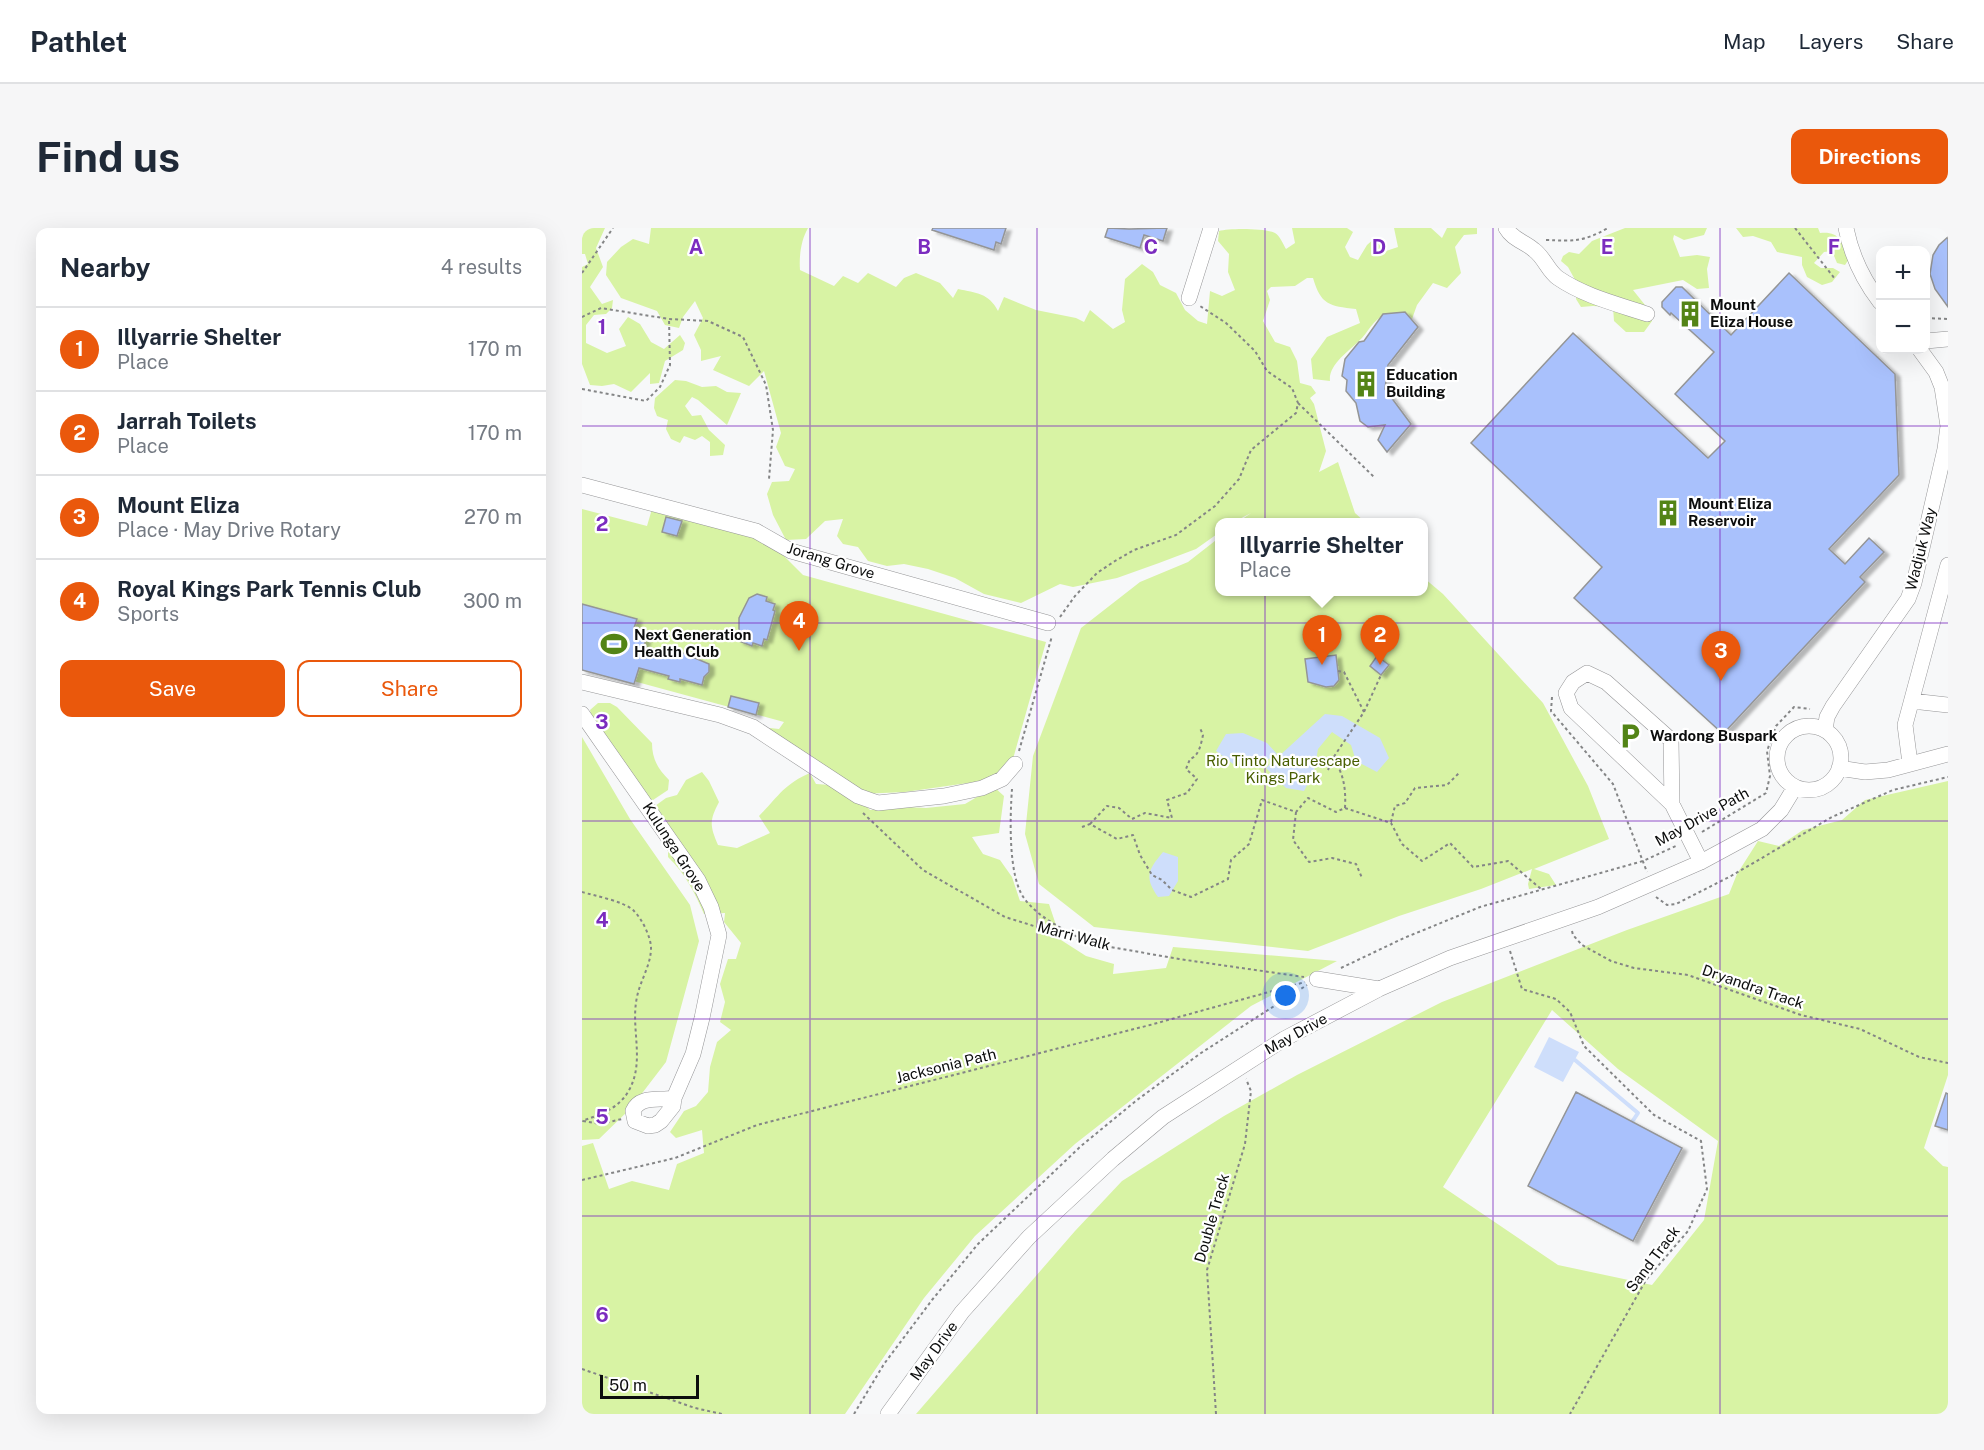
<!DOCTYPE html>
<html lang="en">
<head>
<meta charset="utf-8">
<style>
	:root { --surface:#fff; --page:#f6f6f7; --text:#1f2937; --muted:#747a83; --line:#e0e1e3; --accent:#ea580c }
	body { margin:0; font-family:"Public Sans",sans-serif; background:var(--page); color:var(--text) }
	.controls { position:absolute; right:18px; top:18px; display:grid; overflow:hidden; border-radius:12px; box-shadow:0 6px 24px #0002 }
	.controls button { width:54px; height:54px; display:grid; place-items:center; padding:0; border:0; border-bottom:2px solid var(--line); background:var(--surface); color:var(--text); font:30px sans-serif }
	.scale { position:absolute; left:18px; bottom:15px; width:99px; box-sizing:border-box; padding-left:6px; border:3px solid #0c0d0d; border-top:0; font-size:16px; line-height:21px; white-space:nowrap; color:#0c0d0d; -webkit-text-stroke:4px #fff; paint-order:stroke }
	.you { position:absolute; left:704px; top:768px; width:21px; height:21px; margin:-15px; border:4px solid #fff; border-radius:50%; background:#1a73e8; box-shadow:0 0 0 9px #1a73e833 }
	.badge { display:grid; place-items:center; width:39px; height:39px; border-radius:50%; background:var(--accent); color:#fff; font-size:20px; font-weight:700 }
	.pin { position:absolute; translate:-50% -50px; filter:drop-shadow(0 2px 3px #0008) }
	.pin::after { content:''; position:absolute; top:32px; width:21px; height:18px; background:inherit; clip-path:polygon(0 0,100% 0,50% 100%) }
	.popup { position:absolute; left:633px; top:290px; width:213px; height:78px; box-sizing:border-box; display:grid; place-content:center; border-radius:12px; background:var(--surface); filter:drop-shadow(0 2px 4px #0005); font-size:20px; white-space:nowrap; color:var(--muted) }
	.popup b { font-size:22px; color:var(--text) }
	.popup::after { content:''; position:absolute; left:50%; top:100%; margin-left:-12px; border:12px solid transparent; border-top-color:var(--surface) }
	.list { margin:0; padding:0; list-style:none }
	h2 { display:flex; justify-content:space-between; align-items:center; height:78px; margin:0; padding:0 24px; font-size:26px }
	h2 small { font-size:20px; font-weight:400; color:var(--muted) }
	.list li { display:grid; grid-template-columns:39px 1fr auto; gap:18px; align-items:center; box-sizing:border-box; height:84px; padding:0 24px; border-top:2px solid var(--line) }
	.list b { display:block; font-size:22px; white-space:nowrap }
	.list p { margin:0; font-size:20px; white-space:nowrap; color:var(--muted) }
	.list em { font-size:20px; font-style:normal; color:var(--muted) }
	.actions { display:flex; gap:12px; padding:18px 24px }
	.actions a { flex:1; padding:14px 0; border:2px solid var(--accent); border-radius:12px; text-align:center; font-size:21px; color:var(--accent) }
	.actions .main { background:var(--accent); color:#fff }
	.map { position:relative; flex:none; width:1366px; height:1186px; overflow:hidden; border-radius:12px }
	header { display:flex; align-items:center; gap:36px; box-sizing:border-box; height:84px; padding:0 30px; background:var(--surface); border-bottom:2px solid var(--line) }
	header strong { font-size:28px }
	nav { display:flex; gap:33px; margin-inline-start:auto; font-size:21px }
	.intro { display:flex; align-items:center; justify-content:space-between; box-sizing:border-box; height:144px; padding:0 36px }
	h1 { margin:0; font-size:42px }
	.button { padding:15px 27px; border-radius:12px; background:var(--accent); color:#fff; font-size:21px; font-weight:700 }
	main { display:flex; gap:36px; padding:0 36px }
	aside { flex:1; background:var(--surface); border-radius:12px; box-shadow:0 6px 24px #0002 }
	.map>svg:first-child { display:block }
</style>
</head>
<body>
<header>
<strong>Pathlet</strong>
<nav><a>Map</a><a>Layers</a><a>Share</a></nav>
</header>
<div class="intro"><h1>Find us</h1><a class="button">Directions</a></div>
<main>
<aside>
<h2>Nearby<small>4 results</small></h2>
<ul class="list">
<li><span class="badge">1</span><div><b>Illyarrie Shelter</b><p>Place</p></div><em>170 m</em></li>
<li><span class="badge">2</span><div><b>Jarrah Toilets</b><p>Place</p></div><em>170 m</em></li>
<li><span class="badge">3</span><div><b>Mount Eliza</b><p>Place · May Drive Rotary</p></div><em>270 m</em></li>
<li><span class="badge">4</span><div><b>Royal Kings Park Tennis Club</b><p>Sports</p></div><em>300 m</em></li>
</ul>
<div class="actions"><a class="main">Save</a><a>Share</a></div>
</aside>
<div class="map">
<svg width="1366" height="1186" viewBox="0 0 1366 1186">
	<defs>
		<filter id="shadow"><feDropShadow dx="5" dy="3" stdDeviation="1.5" flood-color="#0004"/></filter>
	</defs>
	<rect width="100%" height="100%" fill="#f7f8f9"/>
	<!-- green -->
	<path fill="#d8f3a4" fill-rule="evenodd" d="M0 0H23L14 20 21 39 8 59 20 76 31 72 30 80 24 86 12 87 4 97V115L25 125 44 118 37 101 46 89 58 96 69 114 82 121 98 107 103 115 101 122 83 133 77 155 68 156V145L49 164 32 156 20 158 8 157 0 136V39L6 36 3 26H0Z
		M69 0H226C219 12 217 28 218 42L252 58 261 48 276 55 286 45 314 59 322 50 334 45 358 55 371 70 376 61C394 65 407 65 416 83L422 69 454 82 494 90 502 94 508 82 531 101 543 94 540 82 543 51 560 36 571 44 578 57 594 65 603 82 616 93 625 96 628 63 640 68 653 62 646 44 647 26 636 13 637 3C647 0 683 0 693 5 698 8 701 16 704 21L713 15 710 0H765L771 4 763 19 768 29 776 32 785 17 794 9 801 24 816 19 812 0H849L860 10 865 0H895V6L882 7 873 19 879 45 865 60 851 55 835 77 830 91C820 87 813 83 803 87 791 91 786 105 777 113 767 123 746 137 748 153L731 151 729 131 745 109 778 95 774 81C747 78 739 77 731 50H725L713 58 689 59 685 63 688 72 681 93 693 114 708 119 715 133 718 155 729 158 734 165 728 170 732 176 744 223 737 244 756 234 773 285 783 294H656L669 285 652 294H638V304L614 321 577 335 535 350 491 359 478 356 439 375 402 366 373 350 346 341 322 336 305 338 286 333 276 319 261 316 255 308 261 291 243 293 224 311 204 312 191 287 185 266 190 254 207 253 213 241 203 238 194 219 199 205 182 143 167 158 131 142 139 128 119 133V122L112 107 121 90 113 73 101 89 97 100 83 97 75 83 39 70 24 47 25 34 39 19 51 11 67 16Z
		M1043 0H1125L1122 7 1102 12 1092 7 1091 11 1098 29 1115 27 1128 29 1125 41 1127 60 1115 61 1101 52 1051 62 1067 82 1070 93 1062 104H1044L1032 93 1031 79 1011 78 999 79 994 71 997 59 986 39 979 33 981 28 987 24 997 26 1010 13Z
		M1154 0H1236L1238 5C1258 3 1260 14 1267 31L1263 37 1255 35 1250 23 1242 24 1232 35 1239 40H1251L1258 44 1250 54 1240 57 1225 49 1220 37V29L1195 24 1189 14 1171 8 1161 9Z
		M93 152 104 153 120 159 134 158 145 164 159 165 145 197 116 172 110 169 103 178 110 188 119 187 127 202 143 217 141 227 128 228V214L120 208 113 212 102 208 98 215 89 211 84 201 86 192 75 188 72 180 73 170Z
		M0 281 65 298 70 281 187 313 221 347 464 414 429 538 414 551 323 564 278 566 187 503 188 500 197 501 202 494 0 439Z
		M638 309V364H842V350L861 366 961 475 1006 558 1027 611 952 641 967 646 974 657 947 661 946 656 950 641 899 661 817 688 726 723 512 699 457 656 443 606 451 528 499 400 558 354 606 334Z
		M16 475H28L35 479 70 515C70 531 76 541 87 552L86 562 71 572 55 566 10 491 8 482Z
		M0 509 48 591 108 677 117 713 84 834 48 881 17 911 0 912Z
		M120 544 127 553 137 574C127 593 128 598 136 617L155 620 188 605 177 588C196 569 202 556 228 545L234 556C254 556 275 567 288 582L323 579 344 580 383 576 412 559 422 568 417 605 390 609 401 626 418 632 430 649 438 673 467 676 479 712 504 728 532 736 531 746 584 740 591 719 755 733 669 778 493 916 393 1008 342 1070 263 1186H0V918L11 915 27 961 50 953 87 962 95 936 122 925 120 902 94 910 88 904 102 883 114 878 126 864 128 839 135 814 149 802 138 794 143 774 138 756 146 731H154L159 715 142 694 143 685 122 686C113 665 103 645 86 629V610L69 598 73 578 84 570 95 567 104 552Z
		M1366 553V847L1342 920 1361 938 1366 939V1186H334L493 1003 540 953 642 888 715 847 860 774 1045 702 1147 666 1155 646 1176 613 1197 618 1221 602 1260 592 1283 572ZM970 782 1036 841 1136 913 1122 992 1070 1057 976 1037 861 959Z"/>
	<!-- water -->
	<path fill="#cedefb" d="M743 486 760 488 798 510 807 530 795 544 774 533 769 517 750 504 736 521 732 544 722 563 704 560 684 540Z
		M661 505 685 515 695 526 680 535 665 531 651 536 634 523 644 506Z
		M581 624 596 629V653L587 668 576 669C562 649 566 642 581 624Z
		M967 809 997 824 981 854 952 839Z"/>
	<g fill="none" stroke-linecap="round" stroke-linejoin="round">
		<!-- stream -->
		<path stroke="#cedefb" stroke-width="4" d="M993 832 1056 885 1050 894"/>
	</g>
	<!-- building -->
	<path fill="#a9c1fc" stroke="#949596" stroke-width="1.5" filter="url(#shadow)" d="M351 0H424L419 16 414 14 412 22 350 2Z
		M526 0 547 1 585 0 581 13 562 7 558 20 523 9Z
		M1366 9V79L1353 61 1348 46 1351 27 1357 17Z
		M1207 45 1313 146 1317 247 1247 321 1263 336 1287 310 1302 324 1278 349 1283 354 1141 506 992 370 1020 339 889 215 991 105 1126 230 1143 213 1093 166 1132 124 1089 85 1088 87 1080 79V74L1094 59H1100L1149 107Z
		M823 84 836 99 806 137 803 161 829 196 805 224 796 212 803 197 786 199 778 193 774 175 764 163 765 152 760 148 763 131 777 114 782 113 801 86Z
		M84 289 100 293 95 308 80 304Z
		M175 366 185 369 184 373 193 376 191 382 193 383 185 412 182 411 180 418 171 415 170 418 157 413V390L167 370Z
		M0 376 55 391 52 400 65 404 60 428 79 421 101 425 127 436V444L122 449 120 457 98 451V454L86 451 87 448 57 440 52 456 0 442Z
		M754 427 757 452 752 458 744 459 726 454 723 431Z
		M795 428 807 437 799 447 788 438Z
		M149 468 177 475 174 487 146 479Z
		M994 864 1100 920 1051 1013 946 958Z
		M1364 865 1366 866V902L1353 898Z"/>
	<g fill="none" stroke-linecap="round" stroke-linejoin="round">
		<!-- minor casing -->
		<g stroke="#959597" stroke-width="16">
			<path id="minor" d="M924 0C931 12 942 13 952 22 962 29 966 43 976 50 1002 68 1035 76 1065 86
				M1264 0C1269 26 1282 53 1298 74
				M607 70 629 0
				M1344 113 1366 111
				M0 257 174 303 209 323 466 395
				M0 454 138 487 171 499 276 568 296 575 362 568 400 560 420 551 433 536
				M1330 473 1366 477
				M0 486 116 652 129 679 137 707 120 790 111 826 92 870 91 878 79 893 73 897 66 898 53 893 51 883C58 867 77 873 92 870
				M1195 530a32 32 0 1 1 64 0a32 32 0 1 1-64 0Z
				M1243 502 1245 489 1251 478 1326 371 1332 355 1363 221 1366 198 1360 159 1354 144 1338 122
				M1328 535 1323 497 1366 337
				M1257 540 1283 544 1306 542 1366 526
				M1090 576 1089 512 1024 454 1005 445 991 454 984 465 989 480 1090 576 1119 634
				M735 751 797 761
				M306 1186 380 1084 447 1009 531 931 581 889 702 811 797 761 868 730 1016 679 1119 634 1180 601 1199 582 1213 559"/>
		</g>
		<!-- path -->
		<path stroke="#848586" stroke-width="2" stroke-dasharray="3 3" stroke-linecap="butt" d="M1213 0 1253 51
			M964 12C992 13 1001 14 1026 0
			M0 45 31 0
			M0 89 19 80 87 91 126 93 161 109 184 157 191 202 187 251
			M1344 90 1366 91
			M0 161 64 173 78 159 88 137 87 91
			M716 175 792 249
			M478 389 493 368 515 345 533 333 552 322 594 307 633 278 657 251 669 222 714 185 716 175 710 160 685 143 673 123 644 95 618 78
			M756 443 762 444 782 484
			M970 469 969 483 1031 556 1065 644
			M437 523 470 408
			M746 542 751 530
			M430 561C428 589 426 648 442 670 457 691 484 702 506 715
			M763 580C764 561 762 546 751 530L782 484 799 447
			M714 584 711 612 727 634 750 630 774 636 780 650
			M281 585 341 642 423 689 500 713
			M809 594 813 578 823 575 833 560 865 557 878 544
			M508 596 525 578 537 580 550 591 563 585 590 590 585 572 605 565 615 551 604 541 608 531C617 528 619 516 621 507L618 500
			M500 599 508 596 535 611 551 607 558 627 570 647 580 652 590 662 609 669 646 651 649 632 667 616 680 572 714 584 726 570 754 584 763 580 809 595 820 616 840 633 868 615 891 639 926 633 959 661
			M1120 604 1184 565 1188 548 1185 523 1194 498 1212 479 1228 481
			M0 664C13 668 42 673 52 683 60 691 69 709 69 720 69 737 58 753 55 769 48 801 64 834 46 864 36 881 17 887 0 893
			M1074 669 1085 677 1094 676 1149 648 1250 589 1311 562 1366 549
			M990 703 991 707 1000 717 1029 733 1052 740 1106 747 1219 787 1278 801 1337 829 1366 835
			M506 715 597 731 722 749
			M928 723 940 761 974 771 988 784 1002 818 1072 887 1119 913 1125 961 1106 1003 1064 1052 988 1186
			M759 740 822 710 898 679 1061 633 1094 618
			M1 893 18 896 40 891
			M0 952 93 930 175 897 568 797 723 754
			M0 1141 113 1180 140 1186
			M272 1186 302 1136 350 1072 396 1016 499 918 555 872 619 825 725 757
			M634 1186 625 1042 663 916 669 863 664 851"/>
		<!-- minor -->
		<use href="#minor" stroke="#fff" stroke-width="15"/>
	</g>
	<!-- grid -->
	<path fill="none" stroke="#7b2cbf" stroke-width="1.5" stroke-opacity="0.55" d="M228 0V1186M455 0V1186M683 0V1186M911 0V1186M1138 0V1186M0 198H1366M0 395H1366M0 593H1366M0 791H1366M0 988H1366"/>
	<!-- icons -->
	<defs>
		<g id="building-bare" transform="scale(2.07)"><path d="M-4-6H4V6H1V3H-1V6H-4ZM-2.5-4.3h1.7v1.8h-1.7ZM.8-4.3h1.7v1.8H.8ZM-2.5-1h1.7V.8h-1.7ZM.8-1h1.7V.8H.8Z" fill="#538416" stroke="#fff" stroke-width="2.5" paint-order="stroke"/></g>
		<g id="stadium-bare" transform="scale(2.07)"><path d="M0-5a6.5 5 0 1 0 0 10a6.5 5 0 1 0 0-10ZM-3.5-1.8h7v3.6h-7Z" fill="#538416" stroke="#fff" stroke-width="2.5" paint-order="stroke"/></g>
		<g id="parking-bare" transform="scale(2.07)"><path d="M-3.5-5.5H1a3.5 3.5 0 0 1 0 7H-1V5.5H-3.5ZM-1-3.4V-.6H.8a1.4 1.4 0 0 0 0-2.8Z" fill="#538416" stroke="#fff" stroke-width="2.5" paint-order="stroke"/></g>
	</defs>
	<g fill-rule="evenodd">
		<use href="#building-bare" x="1108" y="86"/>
		<use href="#building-bare" x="784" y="156"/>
		<use href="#building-bare" x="1086" y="285"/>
		<use href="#stadium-bare" x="32" y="416"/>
		<use href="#parking-bare" x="1048" y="508"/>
	</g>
	<g text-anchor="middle" stroke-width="4.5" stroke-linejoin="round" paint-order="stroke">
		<!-- poi labels -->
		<g font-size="15" font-weight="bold" fill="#0c0d0d" stroke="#fff" text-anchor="start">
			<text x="1128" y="82">Mount<tspan x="1128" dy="17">Eliza House</tspan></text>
			<text x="804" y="152">Education<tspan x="804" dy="17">Building</tspan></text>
			<text x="1106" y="281">Mount Eliza<tspan x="1106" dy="17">Reservoir</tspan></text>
			<text x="52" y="412">Next Generation<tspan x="52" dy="17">Health Club</tspan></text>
			<text x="1068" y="513">Wardong Buspark</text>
		</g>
		<!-- street labels -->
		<g font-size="15" fill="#0c0d0d" stroke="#fff">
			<text transform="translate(1339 321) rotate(-76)" y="5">Wadjuk Way</text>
			<text transform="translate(249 333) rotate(17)" y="5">Jorang Grove</text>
			<text transform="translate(1120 589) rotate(-29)" y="5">May Drive Path</text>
			<text transform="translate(92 619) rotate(57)" y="5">Kulunga Grove</text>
			<text transform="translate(492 708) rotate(15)" y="5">Marri Walk</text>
			<text transform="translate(1171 759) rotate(19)" y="5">Dryandra Track</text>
			<text transform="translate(714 806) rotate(-29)" y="5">May Drive</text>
			<text transform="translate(364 838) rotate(-14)" y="5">Jacksonia Path</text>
			<text transform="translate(630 990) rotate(-74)" y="5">Double Track</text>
			<text transform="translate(1071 1031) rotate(-53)" y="5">Sand Track</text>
			<text transform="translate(352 1123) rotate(-54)" y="5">May Drive</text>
		</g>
		<!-- park labels -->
		<g font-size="15" fill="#485e00" stroke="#fff">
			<text x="701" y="538">Rio Tinto Naturescape<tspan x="701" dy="17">Kings Park</tspan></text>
		</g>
	</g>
	<g font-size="20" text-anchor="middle" font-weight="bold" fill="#7b2cbf" stroke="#fff" stroke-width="4.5" stroke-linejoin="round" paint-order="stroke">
		<text x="114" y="26">A</text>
		<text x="342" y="26">B</text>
		<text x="569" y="26">C</text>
		<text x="797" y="26">D</text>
		<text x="1025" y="26">E</text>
		<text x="1252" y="26">F</text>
		<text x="20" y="106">1</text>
		<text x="20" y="303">2</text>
		<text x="20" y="501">3</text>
		<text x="20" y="699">4</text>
		<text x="20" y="896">5</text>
		<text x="20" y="1094">6</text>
	</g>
</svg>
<div class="controls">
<button>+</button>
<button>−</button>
</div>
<div class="scale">50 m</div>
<div class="you"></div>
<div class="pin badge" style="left:740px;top:437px">1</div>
<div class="popup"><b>Illyarrie Shelter</b>Place</div>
<div class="pin badge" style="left:798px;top:437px">2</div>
<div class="pin badge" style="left:1139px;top:453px">3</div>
<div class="pin badge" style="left:217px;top:423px">4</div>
</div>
</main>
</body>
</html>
